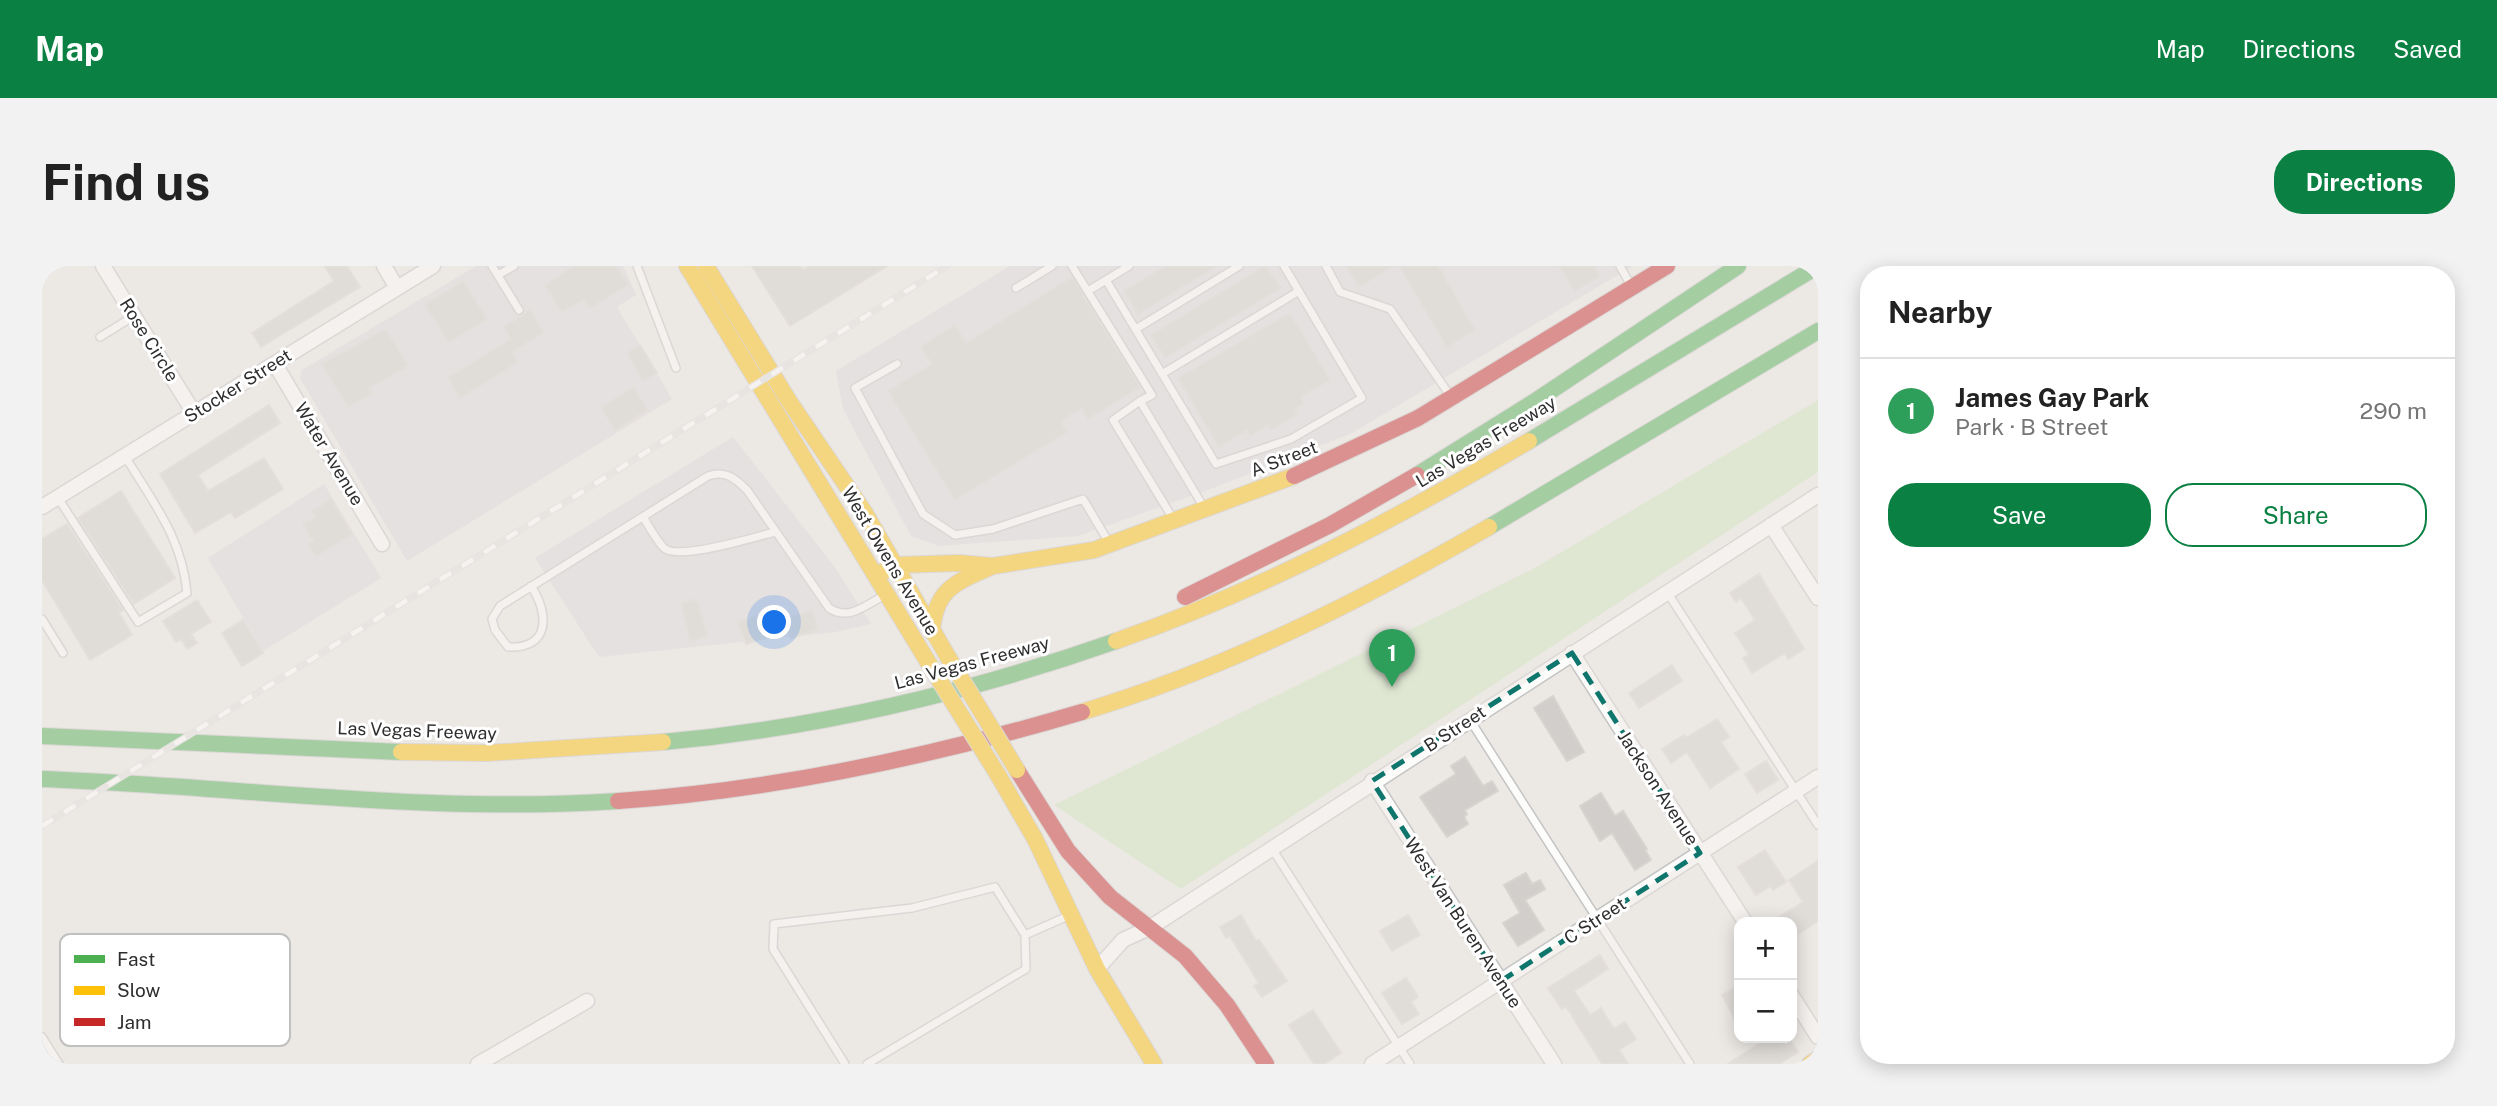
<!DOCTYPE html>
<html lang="en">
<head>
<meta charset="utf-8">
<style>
	:root { --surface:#fff; --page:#f2f2f2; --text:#222; --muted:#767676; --line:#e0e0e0; --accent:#0b8043 }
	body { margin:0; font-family:"Public Sans",sans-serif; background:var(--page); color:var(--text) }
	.controls { position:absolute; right:21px; bottom:21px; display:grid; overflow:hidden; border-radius:14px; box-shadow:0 4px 18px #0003 }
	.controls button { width:63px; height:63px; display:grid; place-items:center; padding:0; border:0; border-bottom:2px solid var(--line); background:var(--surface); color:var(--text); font:35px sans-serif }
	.you { position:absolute; left:733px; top:357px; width:24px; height:24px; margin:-18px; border:5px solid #fff; border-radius:50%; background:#1a73e8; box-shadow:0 0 0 10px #1a73e833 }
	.badge { display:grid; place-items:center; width:46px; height:46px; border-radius:50%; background:var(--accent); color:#fff; font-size:23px; font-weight:700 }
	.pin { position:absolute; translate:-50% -58px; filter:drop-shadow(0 2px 4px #0008) }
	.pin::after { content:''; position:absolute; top:37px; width:24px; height:21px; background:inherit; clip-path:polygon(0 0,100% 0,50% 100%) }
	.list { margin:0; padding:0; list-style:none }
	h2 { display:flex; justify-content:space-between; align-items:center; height:91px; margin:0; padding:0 28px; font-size:30px }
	h2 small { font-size:23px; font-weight:400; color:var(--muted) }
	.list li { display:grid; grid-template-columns:46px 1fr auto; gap:21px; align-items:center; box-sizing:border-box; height:105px; padding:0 28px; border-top:2px solid var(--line) }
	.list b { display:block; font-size:26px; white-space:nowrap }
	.list p { margin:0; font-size:23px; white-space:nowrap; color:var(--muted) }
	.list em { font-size:23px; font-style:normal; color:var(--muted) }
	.actions { display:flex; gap:14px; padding:21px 28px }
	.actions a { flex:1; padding:16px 0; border:2px solid var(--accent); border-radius:28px; text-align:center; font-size:24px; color:var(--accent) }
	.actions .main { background:var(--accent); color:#fff }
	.map { position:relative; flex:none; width:1776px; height:798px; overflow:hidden; border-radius:28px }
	header { display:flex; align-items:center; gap:42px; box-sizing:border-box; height:98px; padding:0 35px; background:var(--accent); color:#fff }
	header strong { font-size:33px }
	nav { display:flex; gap:38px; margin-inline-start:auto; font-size:24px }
	.intro { display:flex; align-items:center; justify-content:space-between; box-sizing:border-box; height:168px; padding:0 42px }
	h1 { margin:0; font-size:49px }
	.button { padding:18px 32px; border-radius:28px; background:var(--accent); color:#fff; font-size:24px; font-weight:700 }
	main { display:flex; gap:42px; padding:0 42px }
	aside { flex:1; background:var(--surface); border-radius:28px; box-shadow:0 4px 18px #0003 }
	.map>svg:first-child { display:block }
</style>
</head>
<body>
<header>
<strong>Map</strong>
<nav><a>Map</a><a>Directions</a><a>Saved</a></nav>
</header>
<div class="intro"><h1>Find us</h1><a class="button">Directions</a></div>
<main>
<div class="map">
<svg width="1776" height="798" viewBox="0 0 1776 798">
	<rect width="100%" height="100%" fill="#ece8e4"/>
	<!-- industrial -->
	<path fill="#dcd9db" d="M434 0H581L594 29 575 41 630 133 365 295 258 112 260 104Z
		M968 0H1591L1308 168 1171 222 1036 270 897 280 869 270 801 143 794 105Z
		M691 171 792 300 829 358 793 366 557 391 493 292Z
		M282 218 339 312 221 385 166 292Z"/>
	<!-- green -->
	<path fill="#cee6be" d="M1776 134V206L1139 623 1012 539 1491 303Z"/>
	<!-- building -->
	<path fill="#d1cecb" stroke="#d7d4d0" stroke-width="2" d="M283 0H305L318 21 219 81 210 67 292 15Z
		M531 0H574L586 19 548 42 542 33 520 46 503 20Z
		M710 0H759L761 4 768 0H845L748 60Z
		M1124 0H1175L1096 48 1082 25Z
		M1223 0 1239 22 1123 92 1109 69Z
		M1304 0H1351L1317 21Z
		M1357 0H1396L1433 64 1405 81Z
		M1517 0H1552L1558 10 1533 25Z
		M1030 11 1098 121 1046 153 1040 142 1019 155 1025 166 913 234 846 125 890 98 879 81 913 59 924 77Z
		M421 15 445 53 407 76 383 39Z
		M488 44 502 66 470 86 476 96 418 132 406 112 469 73 462 61Z
		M1248 47 1288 114 1259 131 1262 137 1253 143 1256 148 1229 164 1226 159 1208 170 1205 164 1177 181 1136 112Z
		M344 63 366 100 327 122 330 127 306 141 280 98Z
		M598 79 615 107 601 115 585 87Z
		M592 121 605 144 573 164 559 141Z
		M227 139 238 157 156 209 166 225 222 192 241 223 193 252 189 246 153 267 118 208Z
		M79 225 133 312 92 338 36 252Z
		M289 233 310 268 274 290 266 278 271 275 261 258 274 251 270 245Z
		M25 258 81 344 77 347 90 369 48 394 0 314V273Z
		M1717 308 1762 383 1746 393 1743 387 1710 407 1701 392 1707 389 1693 367 1713 354 1699 332 1694 336 1688 327Z
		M655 333 665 370 648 375 639 337Z
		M155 334 169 356 149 368 155 377 145 383 139 373 134 376 121 355Z
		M734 344 737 355 770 344 776 364 749 372 746 364 704 378 696 356Z
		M201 354 221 387 200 400 180 367Z
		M1630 399 1640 415 1597 442 1587 427Z
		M1511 430 1542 486 1525 495 1492 442Z
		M1675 453 1687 471 1679 476 1697 503 1668 522 1645 486 1629 497 1620 483 1642 469 1644 472Z
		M1423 491 1441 520 1450 515 1456 525 1423 544 1425 548 1422 551 1426 558 1405 571 1378 531 1414 508 1409 500Z
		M1724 495 1736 514 1715 527 1703 508Z
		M1559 527 1573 550 1581 545 1605 583 1603 584 1609 594 1593 604 1570 567 1558 575 1538 540Z
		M1723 584 1744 616 1731 624 1728 620 1714 629 1696 601Z
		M1776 595V655L1750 672V656H1729L1761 636 1747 614Z
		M1484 607 1490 618 1498 614 1503 623 1483 634 1502 664 1476 680 1461 657 1478 647 1462 619Z
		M1199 649 1214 675 1217 674 1245 715 1220 731 1212 720 1217 717 1188 670 1184 672 1178 661Z
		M1366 649 1378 669 1350 685 1338 665Z
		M1558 689 1566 703 1532 725 1548 749 1559 742 1572 763 1583 756 1594 773 1577 784 1586 798H1560L1524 740 1520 743 1506 722Z
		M1364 712 1376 731 1369 736 1377 748 1360 758 1340 727Z
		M1697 720V761L1680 729Z
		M1271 744 1299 787 1282 798H1272L1247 759Z
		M1726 772H1747L1756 786 1737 798H1686Z"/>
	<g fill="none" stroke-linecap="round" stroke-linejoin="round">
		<!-- lane casing -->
		<g stroke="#c5c4c5" stroke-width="10">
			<path id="lane" d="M450 0 477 44
				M595 0 634 102
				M1030 0 1110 129 1098 135
				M1284 0 1298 26 1348 43 1407 128
				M1578 0 1588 18
				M456 9 472 0
				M1064 14 1174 198 1249 173 1320 132 1242 0
				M974 22 1010 0
				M1046 25 1087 0
				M1094 63 1197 0
				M58 71 92 50
				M855 98 813 122 881 248 913 269 951 263 1041 233 1066 275
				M1120 108 1257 25
				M16 232 96 356 145 327C140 271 111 237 83 190
				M601 251C607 260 614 274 622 282 636 295 713 271 733 266
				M1130 251 1071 154 1098 135 1161 240
				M489 320C507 347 509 383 466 381L453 364 450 353 458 340 666 210C683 204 693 212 705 224L787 342C806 355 823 340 841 330
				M1625 326 1776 559
				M0 353 21 387
				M1428 454 1648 798
				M1229 581 1368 798
				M983 669 1026 650
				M0 771 17 798
				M803 798 731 683 732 658 870 642 953 621 983 669 984 703 825 798"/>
		</g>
		<!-- street casing -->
		<g stroke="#c5c4c5" stroke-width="17">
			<path id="street" d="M61 0 152 147
				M342 0 355 22
				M233 98 340 278
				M0 241 391 0
				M1729 259 1776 332
				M1530 387 1703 656
				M1330 515 1512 798
				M1055 703 1081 674 1109 661 1776 229
				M1750 730 1776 771
				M436 798 545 735
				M1330 798 1776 511"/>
		</g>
		<!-- fast casing -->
		<g stroke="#c5c4c5" stroke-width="18">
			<path id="fast" d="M1487 175 1776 0
				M1375 209 1495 134 1696 0
				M1447 261 1776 65
				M0 470 359 486
				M621 476C775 462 929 426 1074 375
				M0 513C192 520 384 548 576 535"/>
		</g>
		<!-- slow casing -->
		<g stroke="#c5c4c5" stroke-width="18">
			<path id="slow" d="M645 0 886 396
				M664 0 747 135 823 247 906 391
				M834 309 855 299 917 297 951 300 1052 284 1252 210
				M890 366C893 322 915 316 951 300
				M1074 375C1220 324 1354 253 1487 175
				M1040 446C1183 403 1319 335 1447 261
				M359 486 445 487 621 476
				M956 509 993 573 1055 703 1112 798
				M1768 798 1776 793"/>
		</g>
		<!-- jam casing -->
		<g stroke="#c5c4c5" stroke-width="18">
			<path id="jam" d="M1252 210 1376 152 1625 0
				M1143 331 1288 259 1375 209
				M975 504 1026 585 1068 631 1143 690 1185 739 1224 798
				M576 535C735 524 888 491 1040 446"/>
		</g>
		<!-- lane -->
		<use href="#lane" stroke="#fcfcfb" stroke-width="7"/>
		<!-- street -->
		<use href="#street" stroke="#fcfcfb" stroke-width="14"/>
		<!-- fast -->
		<use href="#fast" stroke="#4caf50" stroke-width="16"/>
		<!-- slow -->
		<use href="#slow" stroke="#ffc107" stroke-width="16"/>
		<!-- jam -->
		<use href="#jam" stroke="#c62828" stroke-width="16"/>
		<!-- rail casing -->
		<g stroke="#dfdfe1" stroke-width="7">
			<path id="rail" d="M0 560 905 0"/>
		</g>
		<!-- rail -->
		<use href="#rail" stroke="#fff" stroke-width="4.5" stroke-dasharray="13" stroke-linecap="butt"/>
		<!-- slow-bridge casing -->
		<g stroke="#c5c4c5" stroke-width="18" stroke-linecap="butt">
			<path id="slow-bridge" d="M906 391 975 504
				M886 396 956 509"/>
		</g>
		<!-- slow-bridge -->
		<use href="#slow-bridge" stroke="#ffc107" stroke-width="16"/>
	</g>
	<!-- marked area -->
	<path d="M0 0H1776V798H0ZM1530 387 1658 587 1459 715 1330 515Z" fill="#ece8e4" fill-opacity=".55" fill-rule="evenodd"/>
	<path fill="none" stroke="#0f766e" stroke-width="5" stroke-dasharray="14 9" stroke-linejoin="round" d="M1530 387 1658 587 1459 715 1330 515Z"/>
	<g text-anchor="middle" stroke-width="6" stroke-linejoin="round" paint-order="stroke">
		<!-- street labels -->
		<g font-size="18" fill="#2e2e2e" stroke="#fff">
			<text transform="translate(107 74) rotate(58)" y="6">Rose Circle</text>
			<text transform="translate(196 120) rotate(-32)" y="6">Stocker Street</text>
			<text transform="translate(1444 176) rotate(-31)" y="6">Las Vegas Freeway</text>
			<text transform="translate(287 188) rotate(59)" y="6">Water Avenue</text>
			<text transform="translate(1242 193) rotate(-21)" y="6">A Street</text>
			<text transform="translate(848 295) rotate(59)" y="6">West Owens Avenue</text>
			<text transform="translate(930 397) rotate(-15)" y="6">Las Vegas Freeway</text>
			<text transform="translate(1413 463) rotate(-33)" y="6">B Street</text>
			<text transform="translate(375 465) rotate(2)" y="6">Las Vegas Freeway</text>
			<text transform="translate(1616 522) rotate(57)" y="6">Jackson Avenue</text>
			<text transform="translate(1553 655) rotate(-33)" y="6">C Street</text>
			<text transform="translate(1421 657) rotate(57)" y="6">West Van Buren Avenue</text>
		</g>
	</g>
	<!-- legend -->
	<rect x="18" y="668" width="230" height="112" rx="10" fill="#fff" stroke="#c0c0c0" stroke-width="2"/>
	<rect x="32" y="689" width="31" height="8" fill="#4caf50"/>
	<rect x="32" y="720" width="31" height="9" fill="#ffc107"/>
	<rect x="32" y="752" width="31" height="8" fill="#c62828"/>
	<g font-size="19" fill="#2e2e2e">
		<text x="75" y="700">Fast</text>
		<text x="75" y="731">Slow</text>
		<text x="75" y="763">Jam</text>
	</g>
</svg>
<div class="controls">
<button>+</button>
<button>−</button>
</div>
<div class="you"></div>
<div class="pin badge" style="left:1350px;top:421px;background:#2e9e5b">1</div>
</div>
<aside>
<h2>Nearby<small></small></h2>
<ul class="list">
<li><span class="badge" style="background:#2e9e5b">1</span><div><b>James Gay Park</b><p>Park · B Street</p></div><em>290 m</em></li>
</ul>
<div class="actions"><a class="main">Save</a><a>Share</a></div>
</aside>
</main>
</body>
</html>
